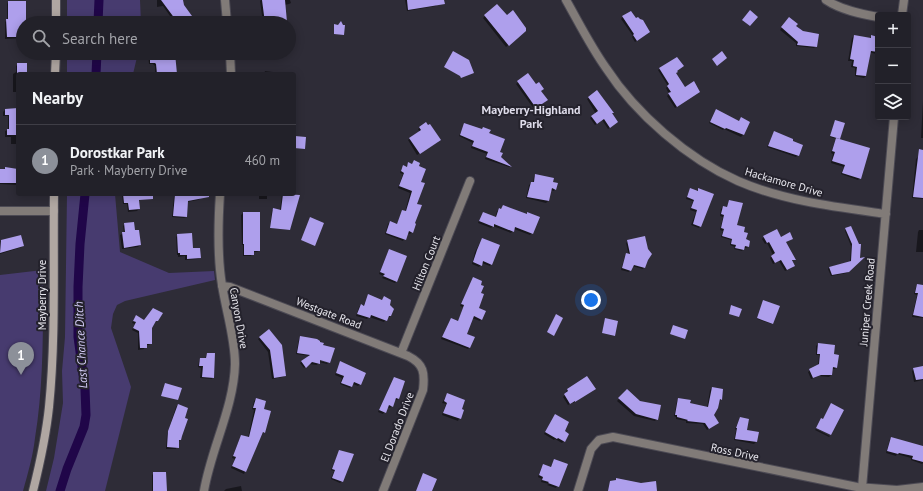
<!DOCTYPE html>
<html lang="en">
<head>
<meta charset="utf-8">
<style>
	:root { --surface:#222129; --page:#2a2931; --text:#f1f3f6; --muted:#a2a3a8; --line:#3f3e46; --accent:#8c9099 }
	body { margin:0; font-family:"PT Sans",sans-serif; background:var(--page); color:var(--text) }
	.controls { position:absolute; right:12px; top:12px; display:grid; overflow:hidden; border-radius:4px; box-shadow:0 2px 10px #0003 }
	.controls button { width:36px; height:36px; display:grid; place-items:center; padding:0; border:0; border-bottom:1px solid var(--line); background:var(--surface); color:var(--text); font:20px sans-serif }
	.you { position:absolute; left:591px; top:300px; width:14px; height:14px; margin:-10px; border:3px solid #fff; border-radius:50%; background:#1a73e8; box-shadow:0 0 0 6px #1a73e833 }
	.badge { display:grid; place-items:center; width:26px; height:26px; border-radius:50%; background:var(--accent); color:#fff; font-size:13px; font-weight:700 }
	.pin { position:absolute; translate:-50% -33px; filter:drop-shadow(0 1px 2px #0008) }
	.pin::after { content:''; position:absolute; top:21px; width:14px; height:12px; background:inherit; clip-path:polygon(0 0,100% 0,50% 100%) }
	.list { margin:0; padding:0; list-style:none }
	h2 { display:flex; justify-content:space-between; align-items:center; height:52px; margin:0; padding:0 16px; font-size:17px }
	h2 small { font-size:13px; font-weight:400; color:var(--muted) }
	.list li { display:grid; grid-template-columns:26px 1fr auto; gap:12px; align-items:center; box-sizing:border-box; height:72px; padding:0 16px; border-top:1px solid var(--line) }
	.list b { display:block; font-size:15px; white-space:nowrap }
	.list p { margin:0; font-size:13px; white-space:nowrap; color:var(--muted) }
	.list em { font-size:13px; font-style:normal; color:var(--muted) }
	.icon { flex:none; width:22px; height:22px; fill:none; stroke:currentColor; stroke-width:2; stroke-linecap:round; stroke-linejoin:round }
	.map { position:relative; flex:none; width:923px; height:491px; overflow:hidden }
	.search { position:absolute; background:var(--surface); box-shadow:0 2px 10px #0003; left:16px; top:16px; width:280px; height:44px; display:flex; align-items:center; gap:10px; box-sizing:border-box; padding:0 14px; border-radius:22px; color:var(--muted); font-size:15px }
	.panel { position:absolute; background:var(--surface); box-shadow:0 2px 10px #0003; left:16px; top:72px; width:280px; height:124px; border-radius:4px }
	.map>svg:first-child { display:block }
</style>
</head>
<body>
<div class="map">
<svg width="923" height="491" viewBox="0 0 923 491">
	<rect width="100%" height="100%" fill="#2e2c37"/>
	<!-- green -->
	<path fill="#473b6f" d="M67 0H140L141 23H67Z
		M67 53H138L133 74H67Z
		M67 194H115L120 252 169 273 214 271 215 280 125 301 117 305 113 314 111 328 131 387 105 491H46L54 458 63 403 62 371 65 337Z
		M43 270C43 326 44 383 35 438 33 456 28 473 23 491H0V275Z"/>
	<!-- shadow -->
	<path fill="#0007" d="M157 0H182L181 23H175L163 6 157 7Z
		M261 0H290L291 3 289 4 284 5 286 22 285 23H263L260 1Z
		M405 0H437V4L436 6 407 11Z
		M8 2 24 23H23V38L5 39V22L7 20V4Z
		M497 5 523 33 506 47 483 18Z
		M623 17 636 19 647 34 635 42 632 37 633 36 621 19Z
		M789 18 795 26 816 46 814 48 796 46V43L780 30Z
		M854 36 870 38 872 36 878 38V52L876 54 869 52 866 76 864 78 855 76V68L851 67 852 61H848L852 38Z
		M148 53H156L176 74H155V66L153 64H149Z
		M18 64 26 74H18V92H13V74L16 72V66Z
		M660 69 676 71 675 73 685 88 697 93 675 108 667 96 669 94 666 88 668 86 658 70Z
		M265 71 289 74H264Z
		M528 74 540 91 545 102 534 109 516 84Z
		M597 92 611 114 615 124 608 129 602 120 595 125 590 118 596 114 587 99Z
		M923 101V138H921Z
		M18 109V144H11V137H5V131L8 130V116H3V112L5 110Z
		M715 112 739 121 741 118 749 122 743 135 741 137 724 129 723 130 709 123Z
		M835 121 839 139 838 140 860 178 858 180 841 174 844 167 831 163 833 154 831 153 835 141 837 139 830 137Z
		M465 124 488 133 500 157 511 166 509 167 485 159 487 154 471 148 473 143 459 136Z
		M420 128 438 142 417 155 408 140 420 132 418 129Z
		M774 133 798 155 796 157 767 147Z
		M918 157 923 158V199L912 198 916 159Z
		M414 162 420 182 412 232 410 234 407 233 403 241 385 234 388 224 390 222 397 225 401 213 403 211 405 212 410 193 398 188 403 174 400 173 402 168 406 167 409 163 412 164Z
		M5 168 18 169V185L0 184V170H4Z
		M535 175 552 183 555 189 554 191 550 190 548 201 546 203 526 198 529 185 531 183H533L534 176Z
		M690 189 697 191 698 189 700 226 699 228 691 225 696 212 690 210 693 201 686 199Z
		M122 194H139L140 200 138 202 139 209 137 211 128 212 127 204H123Z
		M175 194H199L200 199 198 200 187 202 186 217 184 218 172 217 174 196Z
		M259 194H267V199H259Z
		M282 194 299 196 289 230 270 228 272 210 280 211Z
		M729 201 736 226 745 239 748 247 746 248H744L742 251 734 249 735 247 730 245 731 240 721 237 723 231 720 230 723 217 720 216 721 209 723 207 726 208Z
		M503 206 526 215 528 213 532 233 530 235 514 229 511 233 493 226 491 228 478 223 483 213 495 218 497 211 500 210Z
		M243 213 259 251 257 252H253L251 256H243V245H242L241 215Z
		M125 224 134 232 140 245 138 247 122 249 120 235 124 233 123 226Z
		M846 229 859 260 862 259 847 273 831 276 828 269 829 267 850 262 851 246 845 231Z
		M919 230H923V258V252H916L918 232Z
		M178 235 200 258 198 259 185 260V256L178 257V255H177L176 237Z
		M21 236 23 246 22 247 0 254V241Z
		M764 237 781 238 790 240 785 243 794 259 792 262 794 266 792 268 785 271 779 261 773 264 770 258 773 255 767 243 765 244 762 239Z
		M482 239 491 264 490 266 482 263 479 267 472 264 475 252Z
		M628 241 647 259 643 269 632 266 629 272 621 270 625 256 629 255 626 243Z
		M388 252 397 281 395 283 382 278 384 276 379 274Z
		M473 278 480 285 477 308 481 319 480 321 472 318 466 335 469 348 468 349 441 339 450 321 458 322 463 307 460 306Z
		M917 285 923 286V318L912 317 917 295 914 294 916 287Z
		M369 295 382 301 384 298 388 305 390 316 388 318 387 317 384 322 369 317 367 319 356 316 359 307 361 305 363 306Z
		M763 302 772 324 757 319Z
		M135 318 144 321 157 320 151 328V343L149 345H146L144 349 138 350V333L132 330 135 324 132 323Z
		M605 319 614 335V336L602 333Z
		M269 331 285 376 283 377 272 379 268 352 258 339Z
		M301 337 316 358 315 360 328 363 327 364 319 362 317 365 309 364 304 368 300 363 310 356 296 354 299 339Z
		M818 344 833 355 836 367 835 369H832L831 375 829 377 819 376 811 379 808 372 818 366 819 355H816V346Z
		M207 354 213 377 212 379 200 378 201 368 198 367 199 361 201 359H205L206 356Z
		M340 363 360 384 358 386 353 384 350 388 340 384 342 378 335 375Z
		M923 367V380L914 382 912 371 914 369Z
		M394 378 404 382 398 399 397 400H394L390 408 387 407 383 414 378 412Z
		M712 388 722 390 721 399 712 415 716 424 707 430 703 424 686 423V421L676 419V417L674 416 677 401 679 399 689 404 707 408 710 390Z
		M568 390H593L573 403V402L568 405 563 397 567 393 566 391Z
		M627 390 657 419 655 421 634 416 617 401Z
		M447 394 460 409 463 410 458 421 442 415 446 404 442 403Z
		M256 399 263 410 264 432 262 434 244 474 231 468 235 459 232 458 240 438 241 436 248 438 254 410 252 409 254 401Z
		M178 405 184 418 180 439 176 449H166L167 434 176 407Z
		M554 417 563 432 564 441 562 443 555 439 554 440 544 434Z
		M740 418 746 431 756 442 754 444 734 440 736 430 735 429Z
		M816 429 830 436 829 437 815 430Z
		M892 438 923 447V463L922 464 911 460V458L897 454 896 456 886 453 890 439Z
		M339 452 342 481 340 483 331 479 334 471 331 470Z
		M554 460 567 465 556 488 547 485 549 484 541 482 542 479 538 477 542 467 543 466 550 468Z
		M154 473 166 491H152V475Z
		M241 486 242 491H224L226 489Z"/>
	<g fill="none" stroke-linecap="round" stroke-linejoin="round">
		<!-- canal -->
		<path stroke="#200649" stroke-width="9" d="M98 23 99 0
			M96 74 97 53
			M60 491 67 469 84 427 86 415 85 389 78 337V287L80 244 85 194"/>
	</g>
	<!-- building -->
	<path fill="#ae9fec" d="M161 0H183L184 5 192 16 181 23H178Z
		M262 0H285L287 22 265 23Z
		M407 0H444L445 4 408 10Z
		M8 1H26V23H23V37H7L6 19H8Z
		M497 4 507 15 513 10 526 28V31L509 46 484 15Z
		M750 10 758 17 750 26 742 20Z
		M631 11 636 18 638 17 640 19 643 20 650 32 637 41 633 35 634 34 622 16Z
		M789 17 798 24 796 26 803 31 819 34 817 47 797 45 798 42 781 27Z
		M341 21 343 25H345L344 35 334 34V24L338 25Z
		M854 35 871 38V35L878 37V52L871 51 866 76 856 75 857 67 853 66 854 60 850 59Z
		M453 51 469 60 474 73 461 78 460 76 444 67Z
		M722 51 727 58 717 66 712 59Z
		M150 53H175L177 74H157L156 64 155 63H150Z
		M677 57 684 66 677 71 678 72 676 73 685 87 694 81 700 92 677 107 668 93 671 92 667 86 669 84 659 68Z
		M17 63H27V74H17Z
		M528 73 536 84 539 82 544 89 541 91 548 100 536 108 517 81Z
		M597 90 614 113H612L618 122 610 128 604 119 597 124 591 116 598 111 588 97Z
		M18 108V135H7V129H9V115H5V109Z
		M716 109 739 121 741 117 750 122 744 135 726 128 725 129 710 122Z
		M835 120 845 123 840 139 830 136Z
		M426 122 428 125 430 124 441 140 420 154 409 138 421 130 419 127Z
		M464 123 482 129 483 127 491 130 489 133 505 139 500 152 503 153 501 157 512 167 486 157 488 152 472 146 474 141 460 135Z
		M774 131 793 139V141L803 145 799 156 768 146Z
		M295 136 306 137 305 149 294 148Z
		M836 138 870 148 861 179 842 173 845 165 832 161 835 152 832 151Z
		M919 149 923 150V198L913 197Z
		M414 160 420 163 419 166 426 169 421 182 425 183 417 204 422 205 415 223 416 224 413 233 409 231 406 240 386 233 390 221 397 224 402 210 406 211 412 191 399 186 404 173 401 171 403 165 407 167 408 162 412 164Z
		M5 167 18 169V183H0V169H5Z
		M535 174 554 178 553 182 558 183 556 190 552 188 549 201 527 197 531 182H534Z
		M690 188 698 191V188L714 194 701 227 693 224 697 210 691 208 694 200 687 197Z
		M123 194H153V199L139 200 140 209 129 210 128 203H124Z
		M175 194H209V197L188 201 187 217 173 216Z
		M283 194 300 195 290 230 270 228 273 208 281 210Z
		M729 200 743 203 737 225 745 227 744 232 748 233 746 239 750 241 749 247 745 246 744 250 735 248 736 245 731 244 732 239 722 236 724 229 721 228 724 215 721 214 723 206 727 207Z
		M503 205 527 214V212L540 217 533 234 515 227 514 232 494 224V227L479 221 483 212 496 217 499 208 501 209Z
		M243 212H260V251H254V255H244V244H243Z
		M310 217 324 223 315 246 301 240Z
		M134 222 135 230H139L141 245 124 248 122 232H125L124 223Z
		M851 226 859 244H861L860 258 865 257 849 272 832 275 829 267 851 261 852 244 845 228Z
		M777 229 781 237 790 232 793 239 786 242 796 260H792L795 266 787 270 781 260 775 263 771 256 775 253 769 242 767 243 763 236Z
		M192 233 193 248H200L201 258 187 259V255H180V253H178L177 234Z
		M21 235 24 246 0 253 1 240Z
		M645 236 648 249 652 254 648 260 645 268 634 265 631 271 622 268 626 253 630 254 627 240Z
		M482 238 500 245 492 265 483 261 482 266 473 262 477 250Z
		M389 249 407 256 397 282 383 276 385 274 380 272Z
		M473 277 482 281 481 285 484 286 481 293 484 294 479 308 486 311 482 320 474 316 467 334 475 337 470 348 442 337 451 318 458 321 464 305 461 304Z
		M917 284 923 285V317L913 315 918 293H915Z
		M368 294 382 300 384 296 391 300 390 305 394 309 391 316H389L387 321 371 315 370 318 357 314 361 304 364 306Z
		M763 300 780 306 773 324 757 318Z
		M731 305 742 309 739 317 729 314Z
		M153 308 163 313 158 321H156L152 328V344H147V348H140L139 331 133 328 136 322 133 321 136 315 144 320Z
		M556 314 563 318 554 336 547 332Z
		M605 318 618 321 615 336 602 333Z
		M673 325 688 330 685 339 670 334Z
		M269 329 282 345 286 376 274 378 270 350 259 337Z
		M300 336 317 339 320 341V342L324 343 323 345 335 348 330 363 320 360V364L312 362 306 368 301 361 310 355 297 353Z
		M818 343 835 345 834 354 839 355 837 368 833 367 832 375H821L813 378 809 369 819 364 820 354H817Z
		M207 353H215L214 378 202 377 203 366H199L200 358H206Z
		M340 361 366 373 361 385 354 382 352 387 341 383 344 376 336 373Z
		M923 366V379L916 380 913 368Z
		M587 376 596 389 575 402V401L570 404 564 394 568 391 567 389Z
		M394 377 405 381 399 399 396 398 393 407 389 405 386 413 379 410Z
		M165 383 182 388 178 400 161 396Z
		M712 387 723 389 722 400 720 399 718 408 714 415 719 423 709 429 705 423 687 421 688 420 677 417V415H675L678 398 691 400 690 403 708 407Z
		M627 389 640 401 661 405 658 420 636 414 618 398Z
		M447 393 465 400 462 409 464 410 461 419 443 413 447 403 444 401Z
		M256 398 266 401 264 409 271 411 265 433 263 432 246 472 232 466 236 457 233 456 241 435 249 437 256 408H253Z
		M831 403 844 410 831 435 816 428 821 418 823 419Z
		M178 404 188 408 185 418 188 419 182 436 181 440H179V448L167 447 168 431Z
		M555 414 569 422 565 431 569 434 565 442 558 438 557 439 545 432Z
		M740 417 749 419 747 430 759 432 757 442 735 439 737 428H736Z
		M891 437 923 446V462L912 459 913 456 899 453 898 454 887 451Z
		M339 450 354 454 343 482 332 478 335 470 332 469Z
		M554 459 568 464 559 487 548 483 549 482 542 480 543 477 539 475 543 464 551 467Z
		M153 472H166L167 491H153Z
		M423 473 437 479 432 491H416Z
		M616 478 641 483 656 481 657 491H608L610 481 616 480Z"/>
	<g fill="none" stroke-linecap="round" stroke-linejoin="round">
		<!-- street casing -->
		<g stroke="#4c4a54" stroke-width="10">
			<path id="street" d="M225 0 227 23
				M566 0C579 23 591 47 606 68 636 114 688 159 738 181 784 201 836 207 886 214
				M826 0C841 10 861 14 878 17
				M902 15 904 0
				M230 53 231 74
				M0 211H54
				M222 286 230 287 408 356C424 364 425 373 423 390L383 491
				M401 353 470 181
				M862 488 894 117
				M204 491C211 449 234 407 235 364 235 338 226 311 222 285 217 255 218 224 220 194
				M578 491 591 449 599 440 613 437 857 487 897 490 923 487"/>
		</g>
		<!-- secondary casing -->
		<g stroke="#4c4a54" stroke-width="10">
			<path id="secondary" d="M56 23V0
				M55 74 56 53
				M33 491C40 463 46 436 49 407 56 337 53 265 54 194"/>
		</g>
		<!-- street -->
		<use href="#street" stroke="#817b78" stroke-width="8"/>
		<!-- secondary -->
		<use href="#secondary" stroke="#b0a7a2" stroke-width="8"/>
	</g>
	<g text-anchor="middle" stroke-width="4" stroke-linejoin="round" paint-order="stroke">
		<!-- street labels -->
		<g font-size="11" fill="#e8e7ee" stroke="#24222c">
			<text transform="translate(784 182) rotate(16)" y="4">Hackamore Drive</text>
			<text transform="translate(426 263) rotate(-68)" y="4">Hilton Court</text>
			<text transform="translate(42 295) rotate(-90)" y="4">Mayberry Drive</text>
			<text transform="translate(867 302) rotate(-85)" y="4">Juniper Creek Road</text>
			<text transform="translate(329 313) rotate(21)" y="4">Westgate Road</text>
			<text transform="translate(239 318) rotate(80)" y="4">Canyon Drive</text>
			<text transform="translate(397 427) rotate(-69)" y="4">El Dorado Drive</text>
			<text transform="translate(735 452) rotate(12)" y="4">Ross Drive</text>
		</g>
		<!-- neighbourhood labels -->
		<g font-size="12" font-weight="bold" fill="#dfddeb" stroke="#24222c">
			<text x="531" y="114">Mayberry-Highland<tspan x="531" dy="14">Park</tspan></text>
		</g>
		<!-- water labels -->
		<g font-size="12" font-style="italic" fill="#d6cff9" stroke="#24222c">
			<text transform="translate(81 345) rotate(-93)" y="4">Last Chance Ditch</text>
		</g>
	</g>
</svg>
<div class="controls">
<button>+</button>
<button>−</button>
<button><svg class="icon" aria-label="layers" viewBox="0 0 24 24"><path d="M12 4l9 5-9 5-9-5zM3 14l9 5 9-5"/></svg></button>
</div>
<div class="you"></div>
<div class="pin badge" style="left:21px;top:375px">1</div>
<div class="search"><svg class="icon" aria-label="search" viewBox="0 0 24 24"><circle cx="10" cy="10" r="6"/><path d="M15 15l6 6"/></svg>Search here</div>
<section class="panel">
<h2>Nearby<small></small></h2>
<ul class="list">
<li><span class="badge">1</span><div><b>Dorostkar Park</b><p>Park · Mayberry Drive</p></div><em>460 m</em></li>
</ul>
</section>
</div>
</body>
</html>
